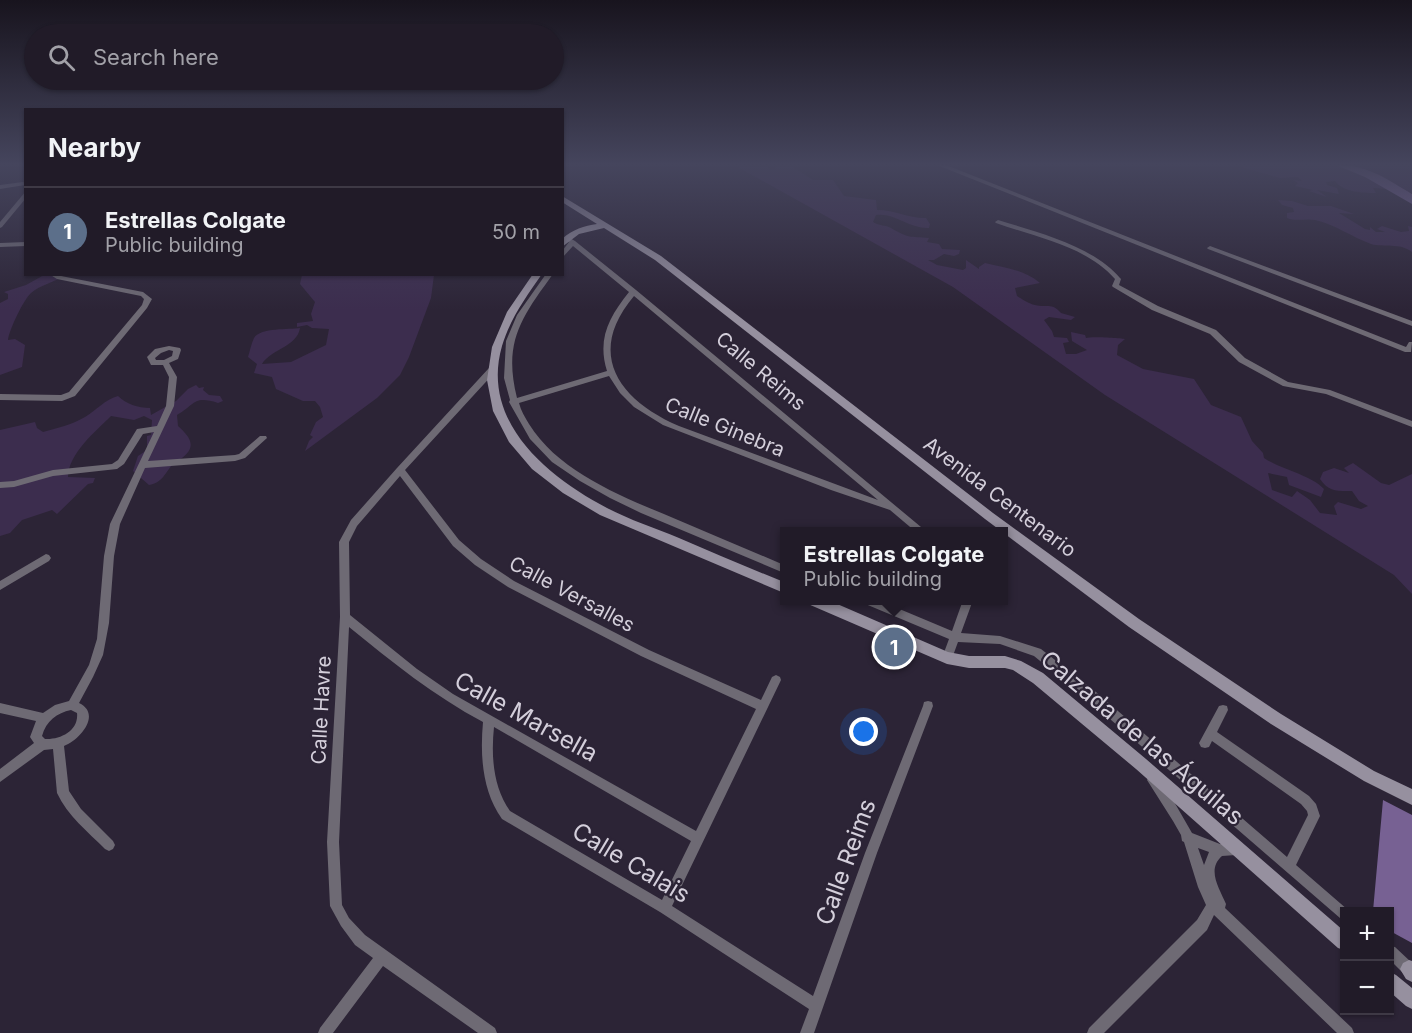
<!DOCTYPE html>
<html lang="en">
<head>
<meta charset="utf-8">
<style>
	:root { --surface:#211b28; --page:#292430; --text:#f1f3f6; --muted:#a2a1a8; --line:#3e3945; --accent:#ddb133 }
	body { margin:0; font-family:Inter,sans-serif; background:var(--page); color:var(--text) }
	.controls { position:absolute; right:18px; bottom:18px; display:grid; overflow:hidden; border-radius:0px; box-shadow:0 2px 4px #0004 }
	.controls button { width:54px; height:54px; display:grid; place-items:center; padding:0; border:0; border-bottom:2px solid var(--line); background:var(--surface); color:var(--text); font:30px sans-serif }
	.you { position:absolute; left:864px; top:732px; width:21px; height:21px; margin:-15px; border:4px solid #fff; border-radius:50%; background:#1a73e8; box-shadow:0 0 0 9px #1a73e833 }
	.badge { display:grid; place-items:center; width:39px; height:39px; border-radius:50%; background:var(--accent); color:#fff; font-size:20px; font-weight:700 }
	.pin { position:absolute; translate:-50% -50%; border:3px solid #fff; box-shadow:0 2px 6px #0006 }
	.popup { position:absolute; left:780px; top:527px; width:228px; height:78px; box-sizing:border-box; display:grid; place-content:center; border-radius:0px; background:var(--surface); filter:drop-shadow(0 2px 4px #0005); font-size:20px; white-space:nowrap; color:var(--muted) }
	.popup b { font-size:22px; color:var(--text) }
	.popup::after { content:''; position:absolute; left:50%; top:100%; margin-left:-12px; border:12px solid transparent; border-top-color:var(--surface) }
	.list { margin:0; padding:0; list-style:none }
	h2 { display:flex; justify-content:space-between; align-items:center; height:78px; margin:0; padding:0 24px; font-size:26px }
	h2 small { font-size:20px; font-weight:400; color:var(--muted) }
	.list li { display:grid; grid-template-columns:39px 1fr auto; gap:18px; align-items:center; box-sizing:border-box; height:90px; padding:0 24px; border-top:2px solid var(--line) }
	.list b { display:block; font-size:22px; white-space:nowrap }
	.list p { margin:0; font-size:20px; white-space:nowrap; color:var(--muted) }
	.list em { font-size:20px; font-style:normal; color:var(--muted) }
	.icon { flex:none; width:33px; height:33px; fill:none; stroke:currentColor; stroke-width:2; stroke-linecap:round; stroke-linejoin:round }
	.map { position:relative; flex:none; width:1412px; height:1033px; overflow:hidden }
	.search { position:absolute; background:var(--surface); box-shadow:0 2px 4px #0004; left:24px; top:24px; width:540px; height:66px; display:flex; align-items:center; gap:15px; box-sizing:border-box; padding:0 21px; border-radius:33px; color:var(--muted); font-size:22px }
	.panel { position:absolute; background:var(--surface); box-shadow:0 2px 4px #0004; left:24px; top:108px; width:540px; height:168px; border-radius:0px }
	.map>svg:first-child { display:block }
</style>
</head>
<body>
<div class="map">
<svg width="1412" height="1033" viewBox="0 0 1412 1033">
	<rect width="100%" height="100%" fill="#2c2436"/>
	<!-- green -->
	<path fill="#3c2d4e" d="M734 165 768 167 770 170 775 169 776 166 790 165 813 180H833L844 196 876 200 877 210C896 210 906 218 926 218L930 224 929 228C910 229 894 212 876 215L873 222C879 226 886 225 891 228 910 239 909 236 929 238L927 242 939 244 942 249 960 250 959 254 954 256 944 254 934 260H928L937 265 963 270 966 268V260L979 269V267L985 263C1005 268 1023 269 1040 283L1015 288 1017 296C1022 299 1029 304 1035 305 1046 308 1052 302 1061 313L1075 317 1071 320 1049 317 1044 320 1052 331 1054 337 1067 338 1069 342 1063 343 1066 354H1076L1087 350 1072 341 1071 332 1085 335 1086 338C1090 336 1122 338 1125 339L1118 345 1117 355 1143 369 1194 379 1211 405 1241 417 1252 441 1263 453 1264 458C1282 470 1311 475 1324 489L1321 497 1289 485 1287 477 1268 473 1272 490 1292 497 1297 491 1310 500 1320 513 1337 515 1334 506 1338 502 1361 509 1368 506 1359 501 1352 491C1337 491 1329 492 1320 479L1323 472 1334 468 1349 473 1344 468 1353 463 1381 483 1389 485 1412 474V594L1394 575 1105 395 953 287Z
		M1245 165H1412V193L1399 191 1396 193 1388 189 1373 188 1376 193C1362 193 1343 192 1335 181L1326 182 1327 185 1337 188 1339 194 1317 190 1327 197 1309 191 1313 190 1295 186 1298 183 1293 180 1302 181 1298 177 1280 178 1241 167Z
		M1278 200 1292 201 1308 206H1331L1354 214 1339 213 1365 229 1370 230V227L1376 232H1385L1377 229 1382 226 1401 232 1409 231 1408 226 1412 227V252C1399 242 1385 248 1371 244 1354 238 1332 223 1315 220 1306 218 1296 222 1287 218V213L1294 212 1293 208 1282 205Z
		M44 275H65C55 282 40 285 31 293 24 299 9 330 8 340L15 339 25 345 22 367 0 375V303L8 299V294L4 292 26 285Z
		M302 275H434L431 298 409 357 400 375 377 398 305 451 309 441 313 437 310 435 316 422 323 417 320 407 315 401H303L276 389 272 377 254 373 257 364 248 357C250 351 251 344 254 338 261 327 289 330 300 328 297 347 271 349 262 364L291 362 326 345 329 329 312 328 307 325 297 327V323L313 321 311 314 315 302 300 284Z
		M196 385 199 388 204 387 203 390 209 395 220 396 223 401 218 403C193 395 195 405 177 415L178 426C189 436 198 446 182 458 179 460 176 461 174 463 165 472 163 483 149 485L133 471 138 456 147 450V436L151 435 152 420 144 416 134 420 111 416C96 431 68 454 68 477L95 478 93 483 88 484 57 514 52 510 22 520 10 533 0 536V430L35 422 37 428 43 432C58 428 71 425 85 417 97 410 104 400 118 396 126 404 138 408 150 408L151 415 176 401 188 389Z"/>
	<!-- water -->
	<path fill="#776193" d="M1383 800 1412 815V943L1390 931V912L1373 911Z"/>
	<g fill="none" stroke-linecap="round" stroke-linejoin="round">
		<!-- river -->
		<path fill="#776193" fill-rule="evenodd" d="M1336 165C1368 165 1385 178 1412 194V204L1365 177Z"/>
		<!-- minor -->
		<path fill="#6e6a74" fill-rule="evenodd" d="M937 165H946L1406 347 1409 342H1412L1411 352H1405Z
			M23 182 26 183 25 185 0 189V185Z
			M26 191V198L2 227 0 228V222Z
			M998 220C1037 232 1093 246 1120 278L1121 279 1119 285 1158 306 1216 330 1245 358 1288 382 1330 390 1412 421V427L1326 394 1283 386 1239 362 1210 334 1152 310 1113 287 1112 286 1115 279C1086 246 1035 237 996 223L995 222Z
			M570 238 575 241 636 290 927 532H916L890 510 831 490 663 425 634 407 620 393 609 376 519 403C521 411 525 417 529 424 560 474 626 498 678 520 713 535 749 550 784 565V573L641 513 610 498 580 481 552 462 530 439 509 402 510 400 504 378 506 341 517 315 546 274H553C521 318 503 342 517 398L607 371C597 339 609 317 629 292L573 246 562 258V251L569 242 567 240ZM634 296 878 500 679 426C619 400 585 354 634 296Z
			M26 242V246L0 247V243Z
			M1210 246 1412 321V326L1208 249 1207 248Z
			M49 274H58L61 276 143 292 152 299 147 308 75 396 62 401 0 400V394L61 395 69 392 142 305 144 299 141 296 57 279Z
			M169 346 180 348 181 350 178 359 169 363 177 377 174 406 148 461 235 455 239 454 260 436H266L267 438 245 458 235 461 145 468 120 524 114 556 109 623 103 655 93 677 79 703C102 714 80 740 64 746L69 791 81 809 113 841 115 845 113 849 109 851 105 849C88 832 67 815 57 793L53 749 44 750 0 782V769L34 743 30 737 36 721 0 713V703L43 713 55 705 69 701 89 665 97 639 104 556 110 524 154 432 143 434 124 464 117 469 53 476 14 487 0 488V482L14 481 53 470 112 464 118 460 137 429 157 426 166 406 169 377 163 365H151L147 357 155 349ZM169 350 173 351 172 356 164 360H156L155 358 161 353ZM71 710 77 713C79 731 60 740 45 739L42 736C46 721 57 713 71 710Z
			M492 367 496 370 495 372 405 470 459 540 481 559 514 581 649 650 761 700 772 677 776 675 780 677 781 680 672 906 813 996 865 853 923 706 924 702 928 701 932 702 933 706 877 853 814 1033H800L809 1009 660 912 502 819C482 791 480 755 483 722 434 696 392 662 349 627L339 842 342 905 349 918 365 935 495 1028 497 1033H478L383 966 333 1033H318L320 1028 373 958 355 945 341 926 330 906 327 842 340 617 339 542 351 520 397 468 489 368ZM400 476 453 546 475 565 508 587 641 656 756 709 696 831 453 694 417 669 350 615 349 542 357 526ZM494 727 691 841 662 900 510 811C493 787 491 756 494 727Z
			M46 554 49 555 51 558 49 561 0 590V581Z
			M861 600H878L952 631 963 600H973L961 633 1000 636 1041 649 1096 692 1287 857 1308 815 1307 811 1301 804 1212 741 1209 747 1205 748 1201 747 1199 743 1219 706 1223 705 1227 706 1228 710 1217 732 1309 796 1316 804 1320 816 1296 865 1348 910 1349 912H1344V920L1340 918 1088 700 1034 656 1000 644 958 642 951 661 947 663 943 661 942 658 949 639 863 603Z
			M1153 774 1157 776 1169 793 1192 833 1220 844 1236 843 1240 845 1242 849 1240 853 1236 855 1222 856C1206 870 1220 889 1226 904L1225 908 1352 1028 1354 1033H1337L1214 915 1207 930 1104 1033H1087L1089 1028 1197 920 1206 905 1198 887 1184 842 1182 841 1181 835 1173 821 1147 780 1149 776ZM1198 848 1209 852 1204 865Z
			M1390 946 1395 947 1412 963V979L1407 977 1390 960Z"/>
		<!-- secondary -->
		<path fill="#96909f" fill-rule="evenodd" d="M562 196 661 256 993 513 1139 619 1281 714 1374 771 1412 789V805L1364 781 1271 724 1129 627 985 519 655 260 604 228 579 234 562 247V239C573 229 584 226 597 224L562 202Z
			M533 274H542C526 297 510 319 502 346 480 422 548 477 607 508 630 520 655 528 679 538 714 553 749 568 784 582V593L600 515 563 493 532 469 509 442 493 411 487 380 492 347 507 312Z
			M807 600H828L948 652 969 656H1005L1021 661 1043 673 1146 759 1344 931V950L1338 948 1136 769 1033 683 1013 670 1005 668H969L947 664 808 604Z
			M1409 960 1412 961V982L1406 979 1400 969 1403 963Z
			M1390 972 1396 975 1412 988V1009L1406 1006 1390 992Z"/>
	</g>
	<!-- sky -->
	<linearGradient id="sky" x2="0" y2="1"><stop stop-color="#18141e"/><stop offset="0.53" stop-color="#45455d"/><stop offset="1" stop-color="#45455d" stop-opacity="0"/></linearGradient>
	<rect width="1412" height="310" fill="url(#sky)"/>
	<g text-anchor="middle" stroke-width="4.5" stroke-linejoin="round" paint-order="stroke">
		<!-- street labels -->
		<g font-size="20" fill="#d4cfdb" stroke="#2c2436">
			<text transform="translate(761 371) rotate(40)" y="7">Calle Reims</text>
			<text transform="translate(725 427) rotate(22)" y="7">Calle Ginebra</text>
			<text transform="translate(1000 497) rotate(37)" y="7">Avenida Centenario</text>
			<text transform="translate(572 594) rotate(28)" y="7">Calle Versalles</text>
			<text transform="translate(321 710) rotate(-87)" y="7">Calle Havre</text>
		</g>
		<!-- near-street labels -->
		<g font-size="24" fill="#d4cfdb" stroke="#2c2436">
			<text transform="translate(526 717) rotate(29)" y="8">Calle Marsella</text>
			<text transform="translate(1142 738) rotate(40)" y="8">Calzada de las Águilas</text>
			<text transform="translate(846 862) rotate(-70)" y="8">Calle Reims</text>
			<text transform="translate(631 863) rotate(31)" y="8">Calle Calais</text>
		</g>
	</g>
</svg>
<div class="controls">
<button>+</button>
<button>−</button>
</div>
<div class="you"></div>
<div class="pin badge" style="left:894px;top:647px;background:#5c6f8a">1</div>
<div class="popup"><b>Estrellas Colgate</b>Public building</div>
<div class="search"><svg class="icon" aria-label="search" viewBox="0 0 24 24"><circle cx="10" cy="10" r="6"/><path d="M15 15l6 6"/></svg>Search here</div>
<section class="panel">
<h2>Nearby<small></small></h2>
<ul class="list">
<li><span class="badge" style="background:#5c6f8a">1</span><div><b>Estrellas Colgate</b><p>Public building</p></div><em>50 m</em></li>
</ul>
</section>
</div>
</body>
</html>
